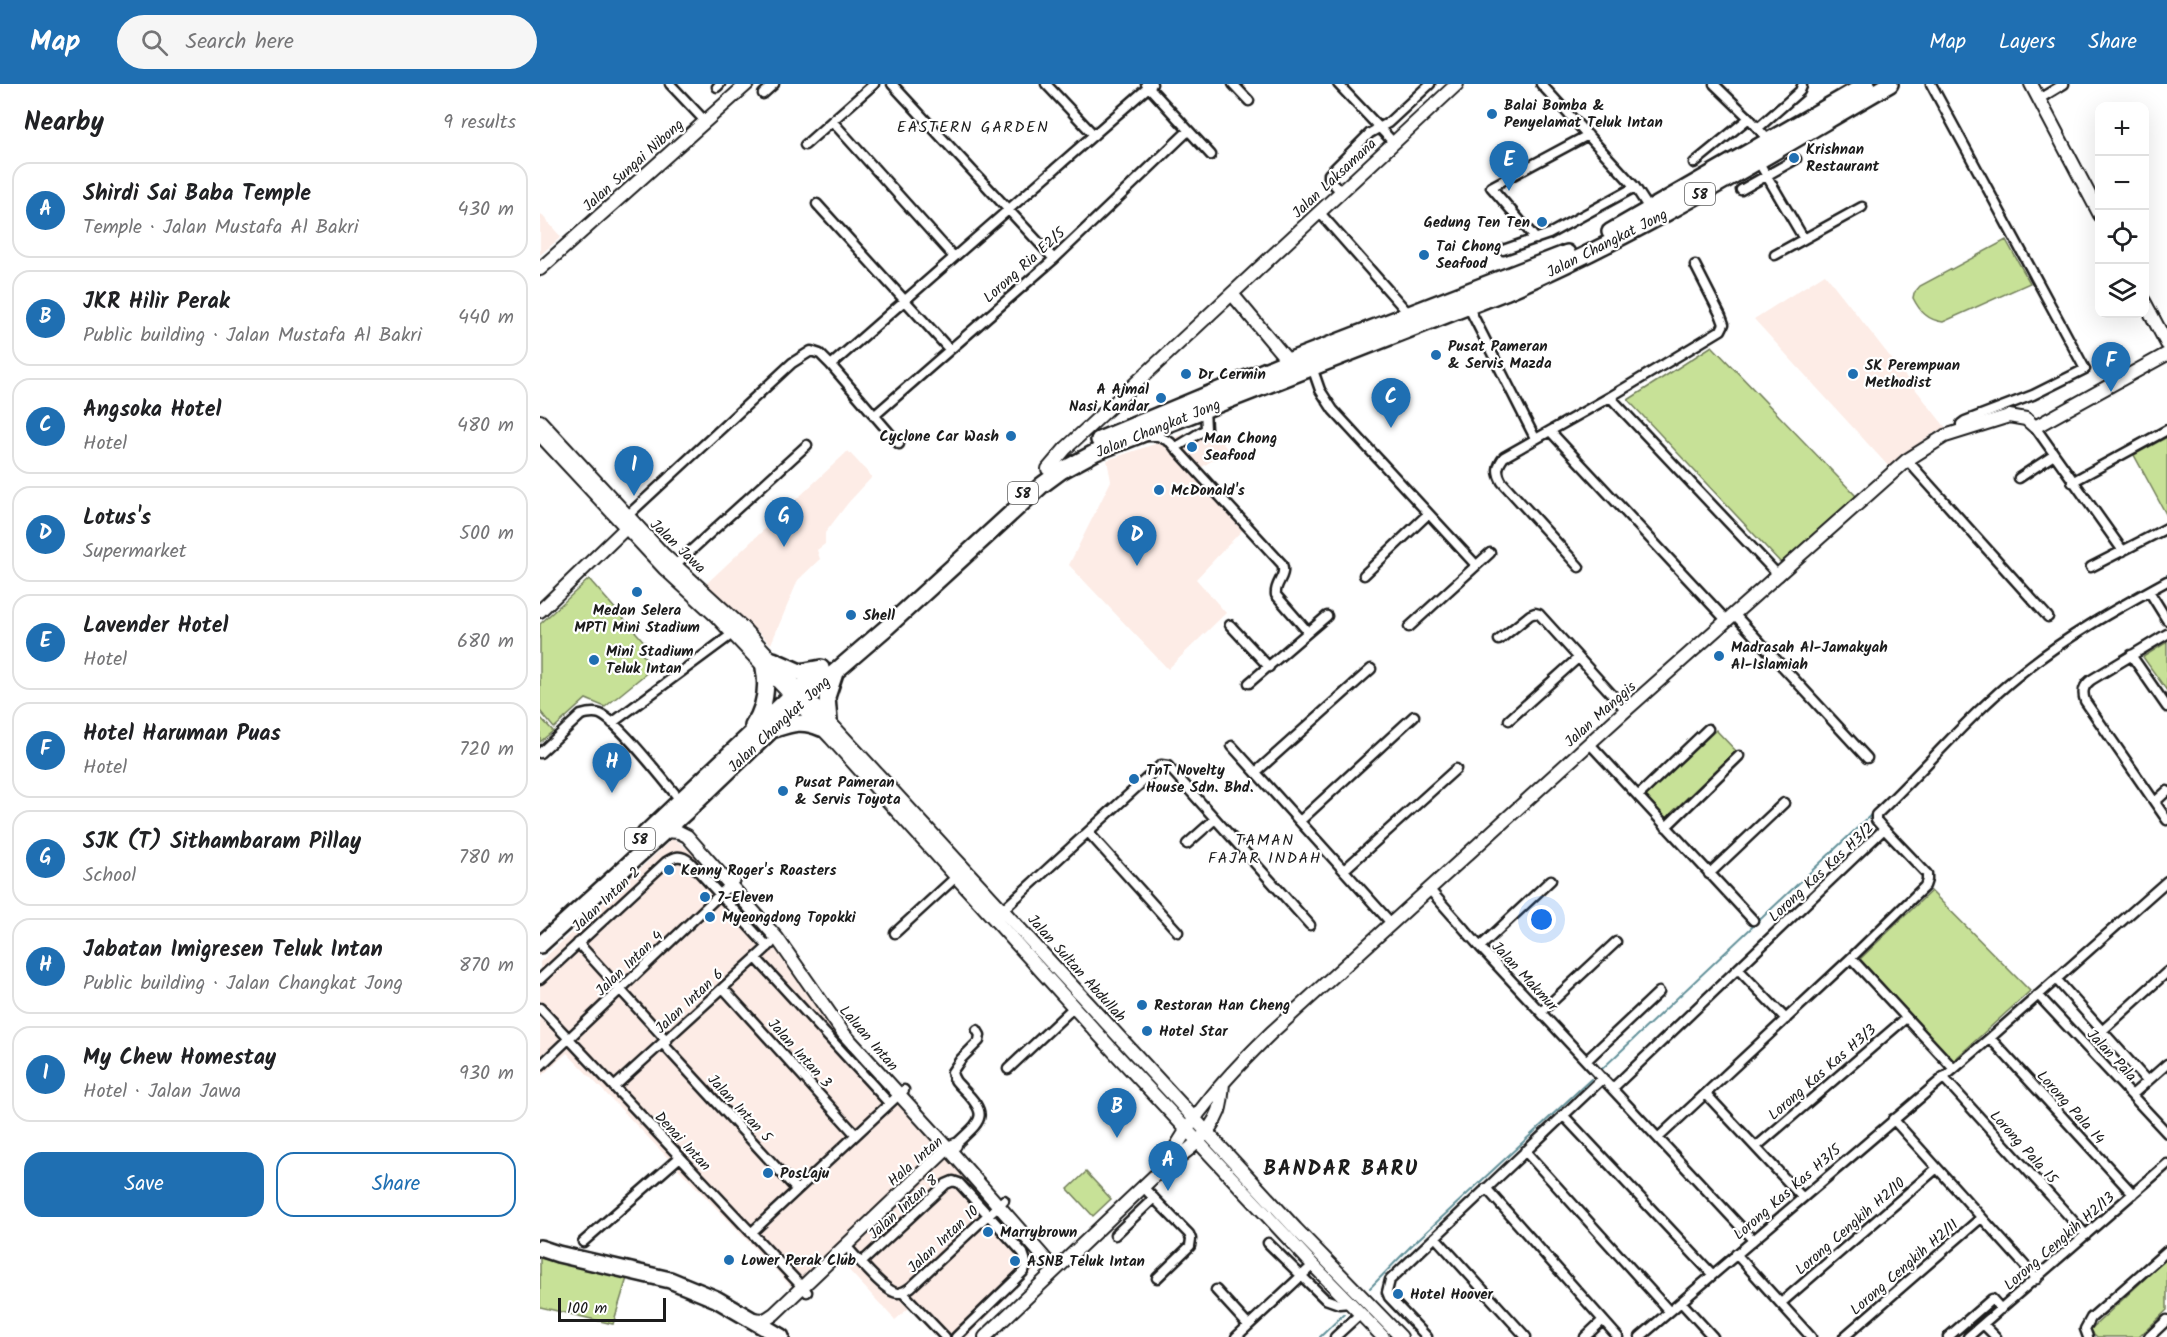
<!DOCTYPE html>
<html lang="en">
<head>
<meta charset="utf-8">
<style>
	:root { --surface:#fff; --page:#f6f6f6; --text:#202124; --muted:#757577; --line:#e0e0e0; --accent:#1f6fb2 }
	body { margin:0; font-family:Kalam,sans-serif; background:var(--page); color:var(--text) }
	.controls { position:absolute; right:18px; top:18px; display:grid; overflow:hidden; border-radius:12px; box-shadow:0 6px 24px #0002 }
	.controls button { width:54px; height:54px; display:grid; place-items:center; padding:0; border:0; border-bottom:2px solid var(--line); background:var(--surface); color:var(--text); font:30px sans-serif }
	.scale { position:absolute; left:18px; bottom:15px; width:108px; box-sizing:border-box; padding-left:6px; border:3px solid #1c1c1c; border-top:0; font-size:16px; line-height:21px; white-space:nowrap; color:#1c1c1c; -webkit-text-stroke:4px #fff; paint-order:stroke }
	.you { position:absolute; left:1002px; top:836px; width:21px; height:21px; margin:-15px; border:4px solid #fff; border-radius:50%; background:#1a73e8; box-shadow:0 0 0 9px #1a73e833 }
	.badge { display:grid; place-items:center; width:39px; height:39px; border-radius:50%; background:var(--accent); color:#fff; font-size:20px; font-weight:700 }
	.pin { position:absolute; translate:-50% -50px; filter:drop-shadow(0 2px 3px #0008) }
	.pin::after { content:''; position:absolute; top:32px; width:21px; height:18px; background:inherit; clip-path:polygon(0 0,100% 0,50% 100%) }
	.list { margin:0; padding:0; list-style:none }
	h2 { display:flex; justify-content:space-between; align-items:center; height:78px; margin:0; padding:0 24px; font-size:26px }
	h2 small { font-size:20px; font-weight:400; color:var(--muted) }
	.list li { display:grid; grid-template-columns:39px 1fr auto; gap:18px; align-items:center; box-sizing:border-box; height:96px; margin:0 12px 12px; padding:0 12px; border:2px solid var(--line); border-radius:18px }
	.list b { display:block; font-size:22px; white-space:nowrap }
	.list p { margin:0; font-size:20px; white-space:nowrap; color:var(--muted) }
	.list em { font-size:20px; font-style:normal; color:var(--muted) }
	.actions { display:flex; gap:12px; padding:18px 24px }
	.actions a { flex:1; padding:14px 0; border:2px solid var(--accent); border-radius:18px; text-align:center; font-size:21px; color:var(--accent) }
	.actions .main { background:var(--accent); color:#fff }
	.icon { flex:none; width:33px; height:33px; fill:none; stroke:currentColor; stroke-width:2; stroke-linecap:round; stroke-linejoin:round }
	.map { position:relative; flex:none; width:1627px; height:1253px; overflow:hidden }
	header { display:flex; align-items:center; gap:36px; box-sizing:border-box; height:84px; padding:0 30px; background:var(--accent); color:#fff }
	header strong { font-size:28px }
	nav { display:flex; gap:33px; margin-inline-start:auto; font-size:21px }
	.search { width:420px; height:54px; background:var(--page); display:flex; align-items:center; gap:15px; box-sizing:border-box; padding:0 21px; border-radius:33px; color:var(--muted); font-size:22px }
	main { display:flex }
	aside { flex:1; background:var(--surface) }
	.map>svg:first-child { display:block }
</style>
</head>
<body>
<header>
<strong>Map</strong>
<div class="search"><svg class="icon" aria-label="search" viewBox="0 0 24 24"><circle cx="10" cy="10" r="6"/><path d="M15 15l6 6"/></svg>Search here</div>
<nav><a>Map</a><a>Layers</a><a>Share</a></nav>
</header>
<main>
<aside>
<h2>Nearby<small>9 results</small></h2>
<ul class="list">
<li><span class="badge">A</span><div><b>Shirdi Sai Baba Temple</b><p>Temple · Jalan Mustafa Al Bakri</p></div><em>430 m</em></li>
<li><span class="badge">B</span><div><b>JKR Hilir Perak</b><p>Public building · Jalan Mustafa Al Bakri</p></div><em>440 m</em></li>
<li><span class="badge">C</span><div><b>Angsoka Hotel</b><p>Hotel</p></div><em>480 m</em></li>
<li><span class="badge">D</span><div><b>Lotus's</b><p>Supermarket</p></div><em>500 m</em></li>
<li><span class="badge">E</span><div><b>Lavender Hotel</b><p>Hotel</p></div><em>680 m</em></li>
<li><span class="badge">F</span><div><b>Hotel Haruman Puas</b><p>Hotel</p></div><em>720 m</em></li>
<li><span class="badge">G</span><div><b>SJK (T) Sithambaram Pillay</b><p>School</p></div><em>780 m</em></li>
<li><span class="badge">H</span><div><b>Jabatan Imigresen Teluk Intan</b><p>Public building · Jalan Changkat Jong</p></div><em>870 m</em></li>
<li><span class="badge">I</span><div><b>My Chew Homestay</b><p>Hotel · Jalan Jawa</p></div><em>930 m</em></li>
</ul>
<div class="actions"><a class="main">Save</a><a>Share</a></div>
</aside>
<div class="map">
<svg width="1627" height="1253" viewBox="0 0 1627 1253">
	<rect width="100%" height="100%" fill="#fff"/>
	<filter id="ink" filterUnits="userSpaceOnUse"><feTurbulence type="fractalNoise" baseFrequency=".0167" numOctaves="2"/><feDisplacementMap in="SourceGraphic" scale="12" xChannelSelector="R" yChannelSelector="G"/><feConvolveMatrix kernelMatrix="1 2 1 2 8 2 1 2 1" color-interpolation-filters="sRGB"/></filter>
	<g filter="url(#ink)">
		<!-- built -->
		<path fill="#fdece6" d="M0 129 21 153 0 171Z
			M1285 190 1406 344 1397 347 1386 354 1350 384 1214 235Z
			M669 342 688 366 659 385 707 441 656 495 686 529 628 585 529 481 571 397 567 376Z
			M308 367 332 393 308 419 285 449V460L277 466 280 475 258 496 231 560 166 500Z
			M132 755 139 758 151 768 226 850 283 933 502 1178 427 1253H396L369 1224 355 1236 291 1167 252 1203 27 969 0 993V878Z"/>
		<!-- green -->
		<path fill="#c7e197" stroke="#727e5a" stroke-width="1.5" d="M1466 156 1490 199 1403 238C1388 236 1380 228 1373 214L1374 209 1380 202Z
			M1172 262 1316 412 1241 479 1088 316Z
			M1627 353V432L1594 371Z
			M49 495 107 561 101 569 114 583 65 623 46 615 14 644 0 627V540Z
			M1627 558V607L1603 573Z
			M0 633 13 647 0 658Z
			M1176 646 1196 667 1126 734 1106 712Z
			M1391 807 1490 907 1413 977 1320 875Z
			M546 1088 571 1115 553 1132 528 1105Z
			M0 1174 87 1194 73 1240 0 1223Z
			M1627 1174V1226L1599 1253H1557L1550 1246Z"/>
		<g fill="none" stroke-linecap="round" stroke-linejoin="round">
			<!-- stream -->
			<path stroke="#62919a" stroke-width="2" d="M1348 714C1384 676 1420 636 1460 601 1510 556 1568 524 1627 491
				M1062 985 1333 729
				M830 1204 871 1162 1051 995
				M780 1253 804 1230"/>
			<!-- street casing -->
			<g stroke="#1c1c1c" stroke-width="13">
				<path id="street" d="M130 0 165 37
					M352 0 514 175
					M506 0 554 51
					M606 0 671 71
					M693 0 709 17
					M798 0 854 59
					M1001 0 1095 103 1110 126
					M1174 0 1209 34 1229 57
					M1391 0 1545 285 1493 311 1425 337 1421 340V346
					M177 3 180 0
					M223 10 234 0
					M1499 15 1524 0
					M292 37 414 173
					M1218 44 1260 7 1262 2
					M265 61 334 0
					M1218 77 1264 155
					M1154 79 1209 34
					M1201 106 1256 75
					M802 109 789 95V90L830 49 848 39 890 0
					M277 120 409 265
					M780 129 869 230
					M996 155 951 103 1048 51
					M963 166 1009 150 1095 103
					M1235 171 1322 123
					M928 222 995 354
					M291 281 612 0
					M772 283 780 306 793 326 936 481
					M1070 313 1239 492
					M334 332 514 175 648 47
					M1495 343 1583 467
					M1010 347 1187 537
					M608 352H618L630 358 742 480C747 493 734 499 736 511L768 548
					M635 364 666 345 665 325
					M1367 376 1508 533
					M1479 394 1514 371
					M1532 398 1627 346
					M85 434 252 279 271 267 280 270 291 281 359 360
					M135 481 267 361
					M1039 483 962 398C956 388 957 382 964 373L1070 313 1181 246 1184 240 1181 232 1155 181
					M1551 483 1627 444
					M824 491 888 430
					M1609 507 1627 536
					M1195 531 1327 674
					M690 541 729 583
					M869 543 950 469
					M1627 550 1551 596C1543 602 1542 608 1545 617L1627 736
					M959 556 990 531 995 529 999 530 1086 626
					M1591 571 1627 623
					M709 599 787 532
					M969 636 1038 574
					M72 639 195 548
					M1049 659 1213 836
					M692 662 852 840
					M0 669 41 631C48 629 53 628 60 630 79 638 125 698 141 717
					M716 688 831 585
					M1098 712 1168 645
					M1615 718 1627 707
					M760 737 874 632
					M1126 743 1199 672
					M1344 745 1336 736V731C1385 685 1428 632 1480 590 1525 553 1576 525 1627 497
					M548 748 638 848
					M647 760 675 735
					M804 786 916 685
					M1169 790 1244 719
					M890 806 940 863 1213 1156
					M454 834 621 681 628 682 770 841
					M355 849 416 793
					M38 859 127 957
					M940 863 1011 796
					M216 874 349 1019
					M1311 874 1413 984
					M1198 885 1246 935
					M0 895 126 778C135 772 141 770 150 778L228 863
					M1516 895 1607 997
					M183 904 316 1051
					M1498 911 1627 1049
					M0 924 267 1208
					M1001 928 1076 858
					M1562 947 1627 888
					M1450 954 1593 1110
					M123 960 257 1106
					M1047 976 1119 908
					M0 982 196 795
					M468 985 534 923
					M1403 993 1546 1151
					M74 1003 231 860
					M1073 1004 1344 745 1387 790V796L1385 802 1311 874 1118 1054
					M1166 1010 1262 1113
					M1592 1011 1627 980
					M1023 1031 1172 1190
					M1353 1035 1497 1195
					M415 1061C441 1036 451 1033 422 1004 417 999 413 995 412 988L421 975 439 957 440 951 437 946
					M1216 1063 1366 934
					M985 1067 1129 1227
					M603 1103 649 1150 651 1155 650 1162 617 1194
					M946 1104 1078 1253
					M211 1149 364 1006
					M575 1151 614 1114
					M895 1153 986 1253
					M43 1158 140 1073
					M728 1159 785 1215 799 1220 810 1219
					M305 1161C315 1171 345 1209 358 1209 362 1209 367 1206 371 1203L464 1116
					M1196 1170 1271 1253
					M322 1178 406 1100 413 1097 419 1099 483 1169C486 1177 488 1181 483 1188L416 1253
					M676 1206 708 1241
					M362 1208 405 1253
					M1141 1218 1173 1253
					M1241 1219 1397 1084
					M1443 1240 1456 1253
					M696 1253 773 1181
					M795 1253 820 1230
					M887 1253 849 1213 847 1208 850 1196 1063 994
					M1045 1253 1063 1236
					M1100 1253 1450 954 1627 797
					M1304 1253 1441 1134
					M1408 1253 1452 1215 1461 1225
					M1428 1253 1627 1080
					M1548 1253 1545 1245 1551 1234 1627 1167
					M1609 1253 1627 1236"/>
			</g>
			<!-- secondary casing -->
			<g stroke="#1c1c1c" stroke-width="16">
				<path id="secondary" d="M1491 0 1560 131
					M0 185 207 0
					M692 210 748 277
					M1604 217 1627 260
					M0 337 124 471 202 543 756 1145 861 1253
					M0 351 124 484 174 530 291 654 577 971 773 1181 843 1253
					M508 385 525 365 917 0
					M0 527 90 440
					M124 747 139 748 147 752 237 854 304 950 408 1064 515 1186
					M626 1081C651 1031 691 988 731 949L1086 626 1367 376 1405 352 1469 332 1486 335 1495 343 1627 270
					M211 1235 225 1236 234 1230 408 1064 415 1061
					M445 1253 626 1081C647 1069 670 1050 679 1027 682 1018 682 1008 683 999"/>
			</g>
			<!-- highway casing -->
			<g stroke="#1c1c1c" stroke-width="20">
				<path id="highway" d="M1070 148 1327 0
					M559 356 748 277 1027 169
					M233 576 260 588 281 584
					M289 637 287 613 295 589
					M213 642C225 624 228 605 224 584
					M235 645C253 639 263 636 281 644
					M105 750 251 612 278 589
					M0 861 149 725 266 613 346 544 502 401 521 387 556 368 965 208C1099 151 1224 73 1350 0
					M0 1164 18 1170 130 1196 176 1215 241 1253"/>
			</g>
			<!-- street -->
			<use href="#street" stroke="#fff" stroke-width="8"/>
			<!-- secondary -->
			<use href="#secondary" stroke="#fff" stroke-width="12"/>
			<!-- highway -->
			<use href="#highway" stroke="#fff" stroke-width="15"/>
		</g>
	</g>
	<!-- markers -->
	<g fill="#1f6fb2" stroke="#fff" stroke-width="2">
		<circle cx="952" cy="30" r="6"/>
		<circle cx="1254" cy="74" r="6"/>
		<circle cx="1002" cy="138" r="6"/>
		<circle cx="884" cy="171" r="6"/>
		<circle cx="896" cy="271" r="6"/>
		<circle cx="646" cy="290" r="6"/>
		<circle cx="1313" cy="290" r="6"/>
		<circle cx="621" cy="314" r="6"/>
		<circle cx="471" cy="352" r="6"/>
		<circle cx="652" cy="363" r="6"/>
		<circle cx="619" cy="406" r="6"/>
		<circle cx="97" cy="508" r="6"/>
		<circle cx="311" cy="531" r="6"/>
		<circle cx="1179" cy="572" r="6"/>
		<circle cx="54" cy="576" r="6"/>
		<circle cx="594" cy="695" r="6"/>
		<circle cx="243" cy="707" r="6"/>
		<circle cx="129" cy="786" r="6"/>
		<circle cx="165" cy="813" r="6"/>
		<circle cx="170" cy="833" r="6"/>
		<circle cx="602" cy="921" r="6"/>
		<circle cx="607" cy="947" r="6"/>
		<circle cx="228" cy="1089" r="6"/>
		<circle cx="448" cy="1148" r="6"/>
		<circle cx="189" cy="1176" r="6"/>
		<circle cx="475" cy="1177" r="6"/>
		<circle cx="858" cy="1210" r="6"/>
	</g>
	<g text-anchor="middle" stroke-width="4.5" stroke-linejoin="round" paint-order="stroke">
		<!-- shield labels -->
		<g fill="#fff" stroke="#606060" stroke-width="1.5">
			<rect x="1145" y="99" width="30" height="22" rx="4.5"/>
			<rect x="468" y="398" width="30" height="22" rx="4.5"/>
			<rect x="85" y="744" width="30" height="22" rx="4.5"/>
		</g>
		<g font-size="14" font-weight="bold" fill="#1c1c1c">
			<text x="1160" y="115">58</text>
			<text x="483" y="414">58</text>
			<text x="100" y="760">58</text>
		</g>
		<!-- poi labels -->
		<g font-size="15" font-weight="bold" fill="#1c1c1c" stroke="#fff" text-anchor="start">
			<text x="964" y="26">Balai Bomba &amp;<tspan x="964" dy="17">Penyelamat Teluk Intan</tspan></text>
			<text x="1266" y="70">Krishnan<tspan x="1266" dy="17">Restaurant</tspan></text>
			<text x="990" y="143" text-anchor="end">Gedung Ten Ten</text>
			<text x="896" y="167">Tai Chong<tspan x="896" dy="17">Seafood</tspan></text>
			<text x="908" y="267">Pusat Pameran<tspan x="908" dy="17">&amp; Servis Mazda</tspan></text>
			<text x="1325" y="286">SK Perempuan<tspan x="1325" dy="17">Methodist</tspan></text>
			<text x="658" y="295">Dr Cermin</text>
			<text x="609" y="310" text-anchor="end">A Ajmal<tspan x="609" dy="17">Nasi Kandar</tspan></text>
			<text x="459" y="357" text-anchor="end">Cyclone Car Wash</text>
			<text x="664" y="359">Man Chong<tspan x="664" dy="17">Seafood</tspan></text>
			<text x="631" y="411">McDonald's</text>
			<text x="97" y="531" text-anchor="middle">Medan Selera<tspan x="97" dy="17">MPTI Mini Stadium</tspan></text>
			<text x="323" y="536">Shell</text>
			<text x="1191" y="568">Madrasah Al-Jamakyah<tspan x="1191" dy="17">Al-Islamiah</tspan></text>
			<text x="66" y="572">Mini Stadium<tspan x="66" dy="17">Teluk Intan</tspan></text>
			<text x="606" y="691">TnT Novelty<tspan x="606" dy="17">House Sdn. Bhd.</tspan></text>
			<text x="255" y="703">Pusat Pameran<tspan x="255" dy="17">&amp; Servis Toyota</tspan></text>
			<text x="141" y="791">Kenny Roger's Roasters</text>
			<text x="177" y="818">7-Eleven</text>
			<text x="182" y="838">Myeongdong Topokki</text>
			<text x="614" y="926">Restoran Han Cheng</text>
			<text x="619" y="952">Hotel Star</text>
			<text x="240" y="1094">PosLaju</text>
			<text x="460" y="1153">Marrybrown</text>
			<text x="201" y="1181">Lower Perak Club</text>
			<text x="487" y="1182">ASNB Teluk Intan</text>
			<text x="870" y="1215">Hotel Hoover</text>
		</g>
		<!-- street labels -->
		<g font-size="15" fill="#1c1c1c" stroke="#fff">
			<text transform="translate(93 81) rotate(-42)" y="5">Jalan Sungai Nibong</text>
			<text transform="translate(794 94) rotate(-43)" y="5">Jalan Laksamana</text>
			<text transform="translate(1067 159) rotate(-27)" y="5">Jalan Changkat Jong</text>
			<text transform="translate(484 181) rotate(-42)" y="5">Lorong Ria E2/5</text>
			<text transform="translate(618 344) rotate(-22)" y="5">Jalan Changkat Jong</text>
			<text transform="translate(138 462) rotate(44)" y="5">Jalan Jawa</text>
			<text transform="translate(1060 630) rotate(-42)" y="5">Jalan Manggis</text>
			<text transform="translate(239 640) rotate(-43)" y="5">Jalan Changkat Jong</text>
			<text transform="translate(1281 788) rotate(-43)" y="5">Lorong Kas Kas H3/2</text>
			<text transform="translate(66 815) rotate(-43)" y="5">Jalan Intan 2</text>
			<text transform="translate(89 879) rotate(-44)" y="5">Jalan Intan 4</text>
			<text transform="translate(537 884) rotate(48)" y="5">Jalan Sultan Abdullah</text>
			<text transform="translate(985 892) rotate(47)" y="5">Jalan Makmur</text>
			<text transform="translate(149 917) rotate(-43)" y="5">Jalan Intan 6</text>
			<text transform="translate(329 954) rotate(49)" y="5">Laluan Intan</text>
			<text transform="translate(260 969) rotate(48)" y="5">Jalan Intan 3</text>
			<text transform="translate(1572 971) rotate(47)" y="5">Jalan Pala</text>
			<text transform="translate(1282 988) rotate(-41)" y="5">Lorong Kas Kas H3/3</text>
			<text transform="translate(1531 1023) rotate(48)" y="5">Lorong Pala 14</text>
			<text transform="translate(200 1024) rotate(47)" y="5">Jalan Intan 5</text>
			<text transform="translate(143 1057) rotate(47)" y="5">Denai Intan</text>
			<text transform="translate(1484 1063) rotate(48)" y="5">Lorong Pala 15</text>
			<text transform="translate(375 1077) rotate(-41)" y="5">Hala Intan</text>
			<text transform="translate(1247 1108) rotate(-41)" y="5">Lorong Kas Kas H3/5</text>
			<text transform="translate(363 1123) rotate(-42)" y="5">Jalan Intan 8</text>
			<text transform="translate(1310 1142) rotate(-41)" y="5">Lorong Cengkih H2/10</text>
			<text transform="translate(403 1155) rotate(-43)" y="5">Jalan Intan 10</text>
			<text transform="translate(1519 1157) rotate(-41)" y="5">Lorong Cengkih H2/13</text>
			<text transform="translate(1364 1183) rotate(-41)" y="5">Lorong Cengkih H2/11</text>
		</g>
		<!-- neighbourhood labels -->
		<g font-size="16" letter-spacing="1.5" fill="#1c1c1c" stroke="#fff">
			<text x="433" y="48">EASTERN GARDEN</text>
			<text x="725" y="761">TAMAN<tspan x="725" dy="18">FAJAR INDAH</tspan></text>
		</g>
		<!-- district labels -->
		<g font-size="21" font-weight="bold" letter-spacing="1.5" fill="#1c1c1c" stroke="#fff">
			<text x="801" y="1091">BANDAR BARU</text>
		</g>
	</g>
</svg>
<div class="controls">
<button>+</button>
<button>−</button>
<button><svg class="icon" aria-label="locate" viewBox="0 0 24 24"><circle cx="12" cy="12" r="6"/><path d="M12 2v4M12 18v4M2 12h4M18 12h4"/></svg></button>
<button><svg class="icon" aria-label="layers" viewBox="0 0 24 24"><path d="M12 4l9 5-9 5-9-5zM3 14l9 5 9-5"/></svg></button>
</div>
<div class="scale">100 m</div>
<div class="you"></div>
<div class="pin badge" style="left:628px;top:1107px">A</div>
<div class="pin badge" style="left:577px;top:1054px">B</div>
<div class="pin badge" style="left:851px;top:344px">C</div>
<div class="pin badge" style="left:597px;top:482px">D</div>
<div class="pin badge" style="left:969px;top:107px">E</div>
<div class="pin badge" style="left:1571px;top:308px">F</div>
<div class="pin badge" style="left:244px;top:463px">G</div>
<div class="pin badge" style="left:72px;top:709px">H</div>
<div class="pin badge" style="left:94px;top:412px">I</div>
</div>
</main>
</body>
</html>
